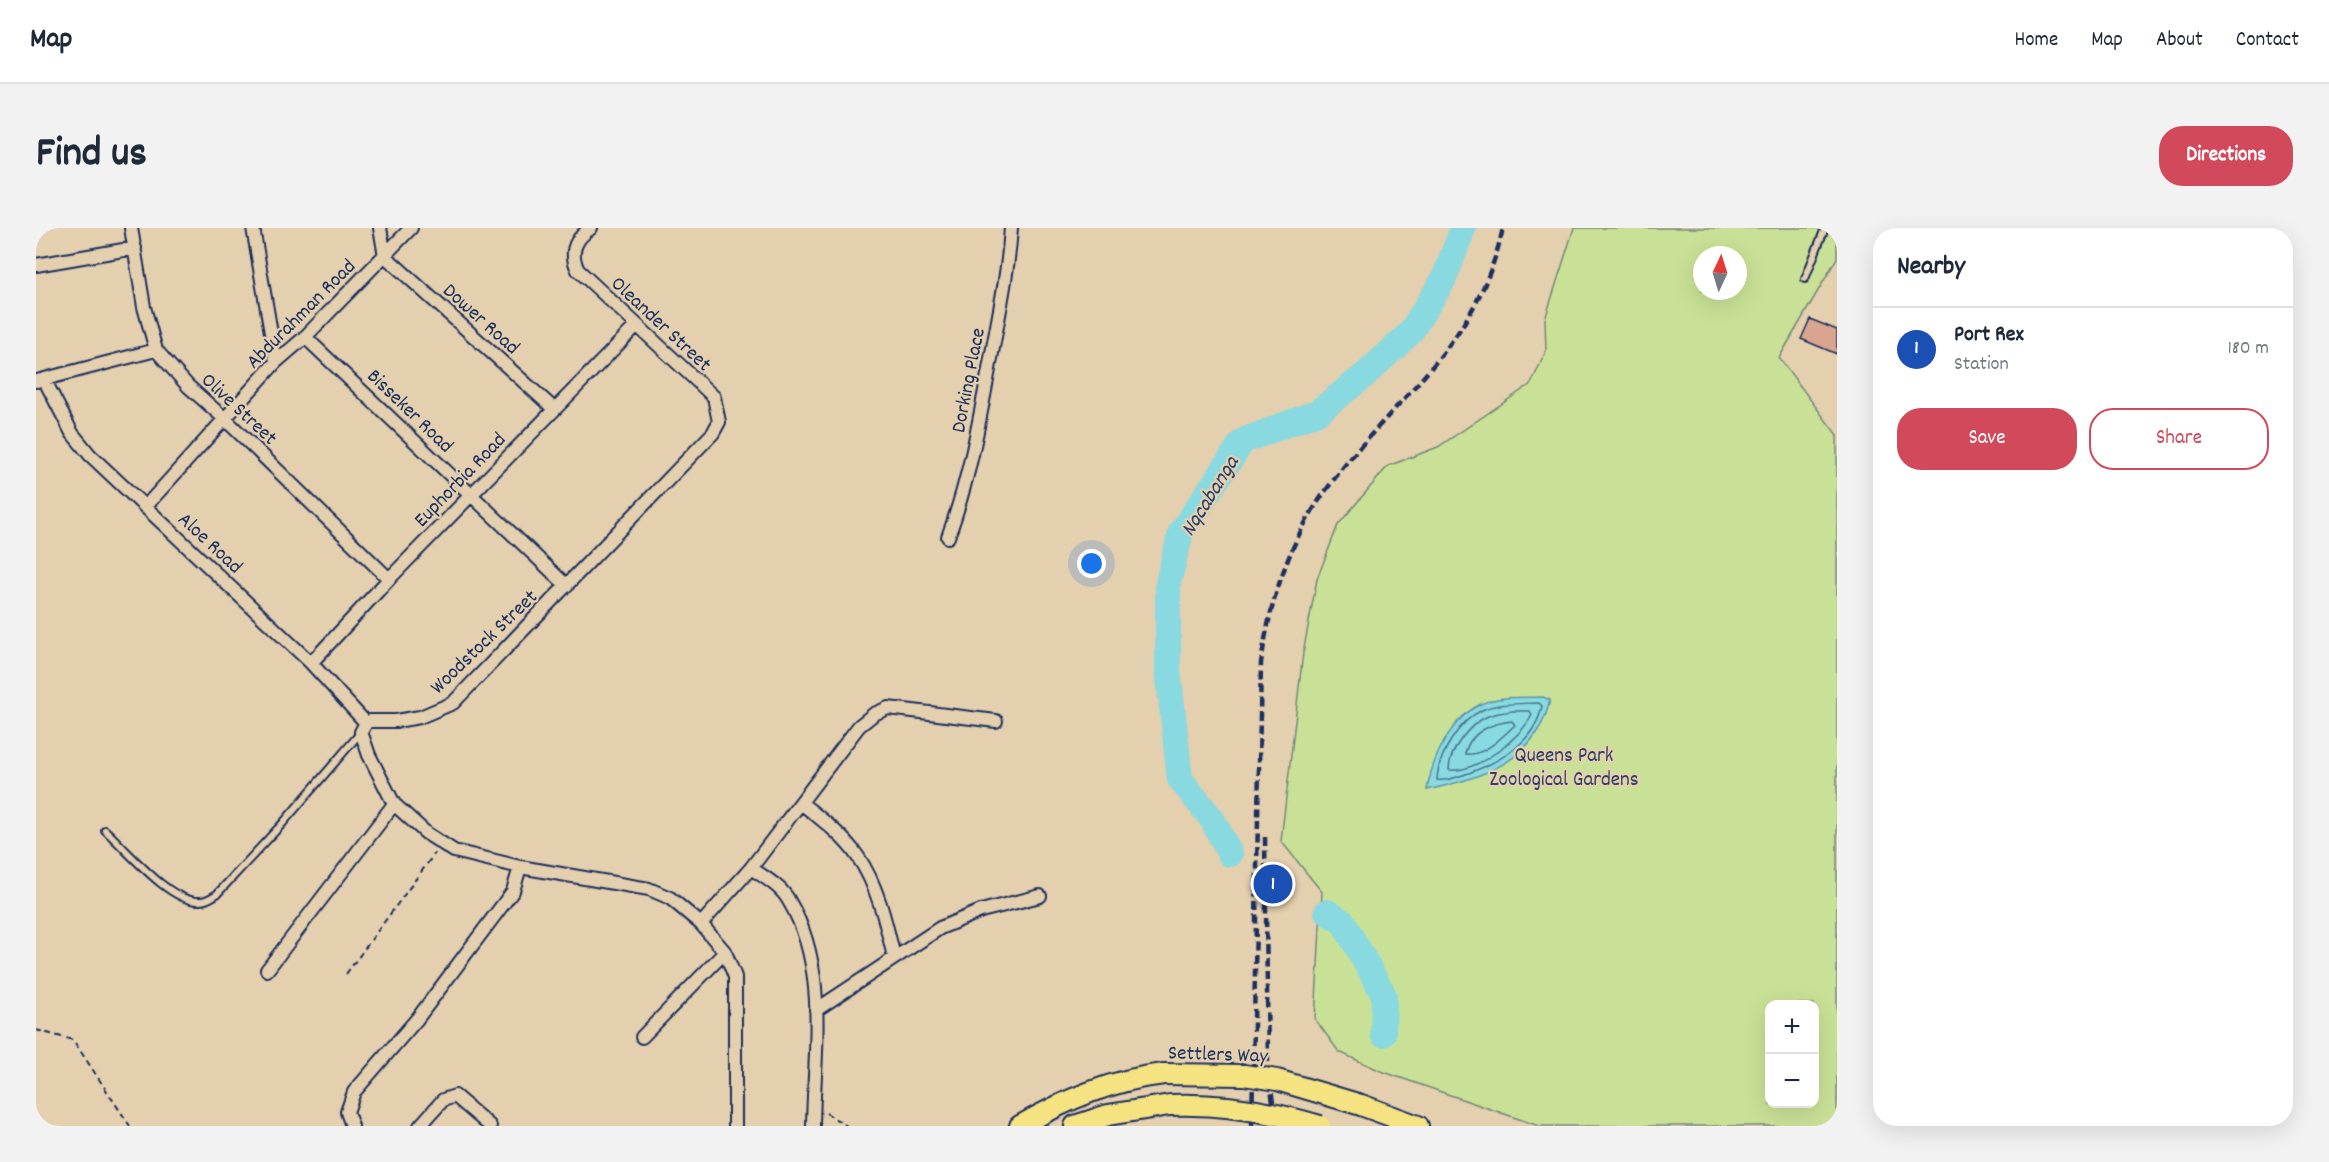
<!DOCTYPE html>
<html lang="en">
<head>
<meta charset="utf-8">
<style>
	:root { --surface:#fff; --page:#f2f2f3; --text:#1f2937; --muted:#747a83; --line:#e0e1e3; --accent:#d1495b }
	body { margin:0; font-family:Dekko,sans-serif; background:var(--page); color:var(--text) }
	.controls { position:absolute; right:18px; bottom:18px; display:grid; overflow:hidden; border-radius:12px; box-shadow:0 6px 24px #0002 }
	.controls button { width:54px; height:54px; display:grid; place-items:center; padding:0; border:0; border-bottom:2px solid var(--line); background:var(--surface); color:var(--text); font:30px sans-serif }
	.compass { position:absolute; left:1657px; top:18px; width:54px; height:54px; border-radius:50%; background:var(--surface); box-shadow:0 6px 24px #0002; rotate:4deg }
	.you { position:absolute; left:1056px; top:336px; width:21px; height:21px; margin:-15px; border:4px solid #fff; border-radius:50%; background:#1a73e8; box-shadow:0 0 0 9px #1a73e833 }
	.badge { display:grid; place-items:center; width:39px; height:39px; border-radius:50%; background:var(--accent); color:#fff; font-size:20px; font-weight:700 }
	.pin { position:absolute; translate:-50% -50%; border:3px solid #fff; box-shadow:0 2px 6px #0006 }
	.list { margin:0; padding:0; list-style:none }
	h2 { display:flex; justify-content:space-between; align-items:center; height:78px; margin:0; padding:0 24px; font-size:26px }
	h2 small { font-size:20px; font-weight:400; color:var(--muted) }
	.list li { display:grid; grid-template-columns:39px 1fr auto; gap:18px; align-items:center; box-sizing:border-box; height:84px; padding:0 24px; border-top:2px solid var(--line) }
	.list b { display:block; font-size:22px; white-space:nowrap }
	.list p { margin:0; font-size:20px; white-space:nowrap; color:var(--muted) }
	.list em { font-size:20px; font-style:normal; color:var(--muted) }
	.actions { display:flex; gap:12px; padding:18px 24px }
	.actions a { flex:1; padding:14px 0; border:2px solid var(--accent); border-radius:24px; text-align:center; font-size:21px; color:var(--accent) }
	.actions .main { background:var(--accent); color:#fff }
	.map { position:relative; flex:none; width:1801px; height:898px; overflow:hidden; border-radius:24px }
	header { display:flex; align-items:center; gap:36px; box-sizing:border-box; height:84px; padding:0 30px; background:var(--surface); border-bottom:2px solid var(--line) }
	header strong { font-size:28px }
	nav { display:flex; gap:33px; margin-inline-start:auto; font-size:21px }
	.intro { display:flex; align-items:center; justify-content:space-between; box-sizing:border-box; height:144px; padding:0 36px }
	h1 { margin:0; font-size:42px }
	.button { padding:15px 27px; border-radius:24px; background:var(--accent); color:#fff; font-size:21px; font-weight:700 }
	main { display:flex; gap:36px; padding:0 36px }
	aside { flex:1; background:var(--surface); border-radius:24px; box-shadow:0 6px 24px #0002 }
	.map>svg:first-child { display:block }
</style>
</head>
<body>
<header>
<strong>Map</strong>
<nav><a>Home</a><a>Map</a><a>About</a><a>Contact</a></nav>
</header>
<div class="intro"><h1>Find us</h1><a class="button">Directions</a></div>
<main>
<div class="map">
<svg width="1801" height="898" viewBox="0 0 1801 898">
	<rect width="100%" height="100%" fill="#e4cfae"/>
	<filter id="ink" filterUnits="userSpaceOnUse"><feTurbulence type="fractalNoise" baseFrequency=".0167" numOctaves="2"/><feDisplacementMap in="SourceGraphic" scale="12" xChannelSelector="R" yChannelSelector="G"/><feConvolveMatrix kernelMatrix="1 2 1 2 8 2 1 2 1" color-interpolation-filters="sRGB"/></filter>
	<g filter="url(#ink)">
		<!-- green -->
		<path fill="#c9e196" stroke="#72887a" stroke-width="1.5" fill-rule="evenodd" d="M1538 0H1801V30L1743 130 1801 207V898H1503L1345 843 1303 824 1279 791 1286 664 1245 613 1267 425 1281 351 1302 297 1352 238 1402 219 1495 156 1510 123 1509 91ZM1666 27H1702V63H1666ZM1734 776H1778V876H1734Z"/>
		<!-- water -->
		<path fill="#88d9e0" stroke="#5c95ac" stroke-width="1.5" d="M1507 469 1514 472C1500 534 1447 549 1391 562 1396 531 1414 492 1443 477 1462 467 1487 470 1507 469Z"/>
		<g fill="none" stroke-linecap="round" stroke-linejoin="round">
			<!-- shore -->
			<path stroke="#477392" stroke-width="1.5" d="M1503 475 1506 478C1499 514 1465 533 1433 545 1423 548 1411 554 1401 552 1402 527 1423 493 1446 482 1463 474 1485 476 1503 475Z
				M1478 483H1494L1496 487C1485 510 1440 545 1413 542 1413 522 1433 497 1450 489 1459 485 1469 484 1478 483Z
				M1476 493 1479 497C1466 509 1448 529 1429 526 1433 504 1456 495 1476 493Z"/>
			<!-- river -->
			<path stroke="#88d9e0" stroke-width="26" d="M1194 626 1176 591 1144 551 1132 442V355L1145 304 1207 213 1282 184 1329 147 1374 105 1408 51 1427 0
				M1291 684 1307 694 1348 767 1347 806"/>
		</g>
		<!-- building -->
		<path fill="#daa58f" stroke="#1b2f5e" stroke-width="1.5" d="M1774 91 1801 102V126L1765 111Z"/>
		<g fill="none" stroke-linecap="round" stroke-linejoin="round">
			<!-- service casing -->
			<g stroke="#1b2f5e" stroke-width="10">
				<path id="service" d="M1769 51 1789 0
					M69 602C91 622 134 675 164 673 171 673 176 669 181 666L247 595 325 504"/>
			</g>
			<!-- minor casing -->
			<g stroke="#1b2f5e" stroke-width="16">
				<path id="minor" d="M95 0 108 79 120 122 152 158 189 191 353 351
					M217 0 240 134
					M344 0 349 28 518 181
					M555 0C539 11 533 24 542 42L678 169 683 194 677 205 417 475 384 489 360 493H334L330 495 325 504 333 527 358 576 390 605 418 623 484 639 613 661 634 670 665 696 689 724 699 749V898
					M0 37 99 20
					M269 109 531 358
					M8 151 36 205 54 227 275 435 330 495
					M1 153 120 122
					M109 279 240 134 269 109 375 0
					M912 309C933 252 943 195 954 136 962 91 972 46 975 0
					M275 435 353 351 601 97
					M765 575C785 591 807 607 822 629 842 658 850 696 858 729
					M715 640C728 649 746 659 753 673 793 740 778 824 777 898
					M665 696 715 640 823 498 838 486 852 480 960 493
					M231 742 358 576
					M780 782 904 700 945 683 1004 668
					M606 809 689 724
					M316 898 311 884 318 864 381 791 477 663 484 639
					M384 898 407 872 419 868 454 898"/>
			</g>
			<!-- primary casing -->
			<g stroke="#1b2f5e" stroke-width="24">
				<path id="primary" d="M1325 877 1382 898
					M984 898C1029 872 1075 852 1128 846
					M1039 898 1072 887 1134 877"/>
			</g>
			<!-- path -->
			<path stroke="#1b2f5e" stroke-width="2" stroke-dasharray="6 4.5" stroke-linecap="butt" d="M310 746 399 625
				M0 802 37 812 94 898
				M790 885 811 898"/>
			<!-- service -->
			<use href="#service" stroke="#e4cfae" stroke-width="6"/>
			<!-- minor -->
			<use href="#minor" stroke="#e4cfae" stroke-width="12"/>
			<!-- primary -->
			<use href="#primary" stroke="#f5e382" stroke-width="20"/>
			<!-- rail -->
			<path stroke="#1b2f5e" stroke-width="4.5" stroke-dasharray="9 4.5" stroke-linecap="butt" d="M1229 609 1232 836 1240 898
				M1216 898 1225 435C1234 374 1252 316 1288 265 1354 171 1440 123 1467 0"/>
			<!-- primary-bridge casing -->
			<g stroke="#1b2f5e" stroke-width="24" stroke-linecap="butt">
				<path id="primary-bridge" d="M1128 846 1208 847 1241 852 1325 877
					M1134 877C1185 875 1234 883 1284 898"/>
			</g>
			<!-- primary-bridge -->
			<use href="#primary-bridge" stroke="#f5e382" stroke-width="20"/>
		</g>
	</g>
	<g text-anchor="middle" stroke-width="4.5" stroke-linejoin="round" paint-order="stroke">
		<!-- street labels -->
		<g font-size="21" fill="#1b2f5e" stroke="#e4cfae">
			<text transform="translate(264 85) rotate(-45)" y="7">Abdurahman Road</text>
			<text transform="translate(446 90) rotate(42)" y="7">Dower Road</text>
			<text transform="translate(626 95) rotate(43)" y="7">Oleander Street</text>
			<text transform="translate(931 152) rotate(-79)" y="7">Dorking Place</text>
			<text transform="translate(204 180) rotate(43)" y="7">Olive Street</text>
			<text transform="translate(375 182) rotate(44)" y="7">Bisseker Road</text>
			<text transform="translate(423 251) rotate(-46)" y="7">Euphorbia Road</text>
			<text transform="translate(175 314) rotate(43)" y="7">Aloe Road</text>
			<text transform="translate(447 413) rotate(-44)" y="7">Woodstock Street</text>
			<text transform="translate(1182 825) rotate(2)" y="7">Settlers Way</text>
		</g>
		<!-- park labels -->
		<g font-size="21" fill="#2c4164" stroke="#e4cfae">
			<text x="1528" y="533">Queens Park<tspan x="1528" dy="24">Zoological Gardens</tspan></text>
		</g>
		<!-- water labels -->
		<g font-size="22" font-style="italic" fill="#26406b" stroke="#e4cfae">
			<text transform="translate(1172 267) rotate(-58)" y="8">Nqcabanga</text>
		</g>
	</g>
</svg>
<div class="controls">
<button>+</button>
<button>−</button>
</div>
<svg class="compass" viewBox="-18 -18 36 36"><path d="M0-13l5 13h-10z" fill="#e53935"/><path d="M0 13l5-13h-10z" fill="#747a83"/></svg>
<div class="you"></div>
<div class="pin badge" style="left:1237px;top:656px;background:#1a4fb4">1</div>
</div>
<aside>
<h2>Nearby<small></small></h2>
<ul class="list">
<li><span class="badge" style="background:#1a4fb4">1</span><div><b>Port Rex</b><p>Station</p></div><em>180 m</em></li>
</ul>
<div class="actions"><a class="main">Save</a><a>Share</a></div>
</aside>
</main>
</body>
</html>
